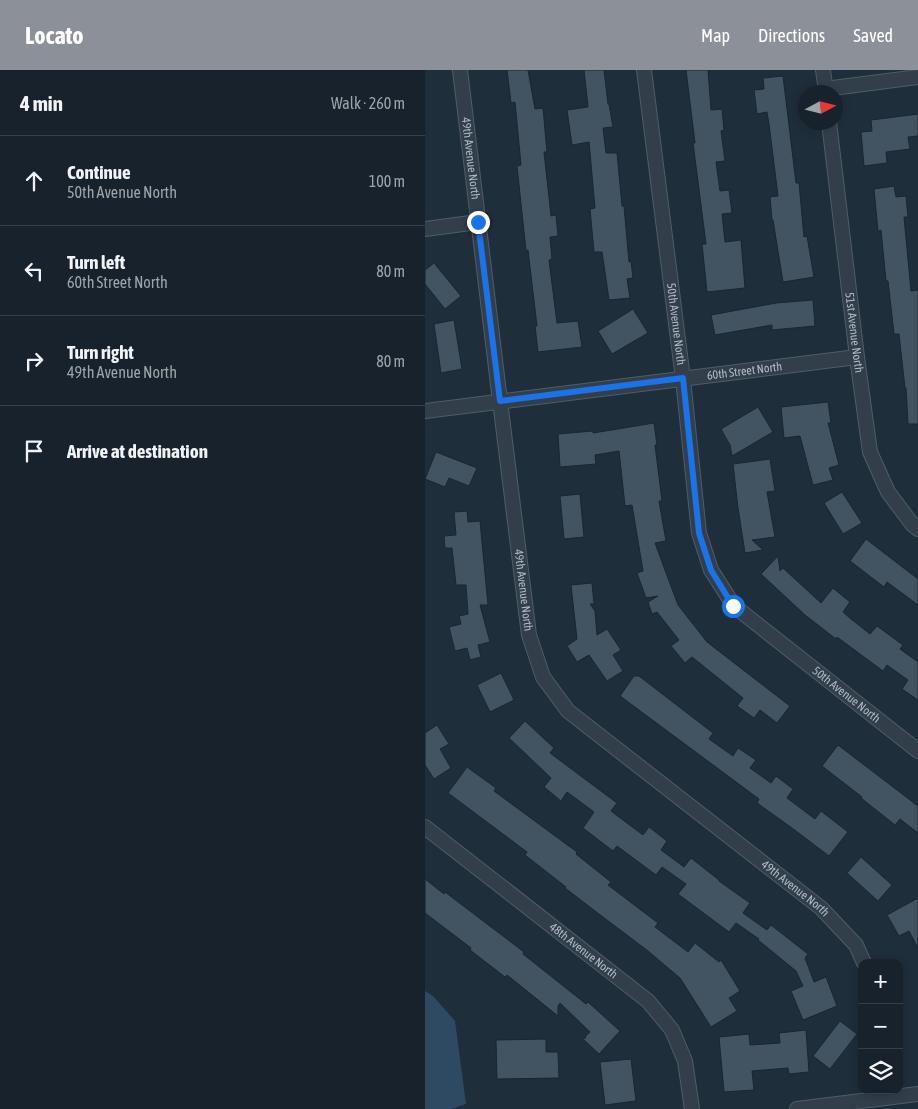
<!DOCTYPE html>
<html lang="en">
<head>
<meta charset="utf-8">
<style>
	:root { --surface:#17222c; --page:#202a34; --text:#f1f3f6; --muted:#9ea4a9; --line:#363f48; --accent:#8c9099 }
	body { margin:0; font-family:"Asap Condensed",sans-serif; background:var(--page); color:var(--text) }
	.controls { position:absolute; right:15px; bottom:15px; display:grid; overflow:hidden; border-radius:10px; box-shadow:0 2px 12px #0003 }
	.controls button { width:45px; height:45px; display:grid; place-items:center; padding:0; border:0; border-bottom:1px solid var(--line); background:var(--surface); color:var(--text); font:25px sans-serif }
	.compass { position:absolute; left:373px; top:15px; width:45px; height:45px; border-radius:50%; background:var(--surface); box-shadow:0 2px 12px #0003; rotate:83deg }
	.stop { position:absolute; width:15px; height:15px; margin:-11px; border:4px solid #1a73e8; border-radius:50%; background:#fff }
	.stop.end { background:#1a73e8; border-color:#fff; box-shadow:0 1px 5px #0008 }
	.list { margin:0; padding:0; list-style:none }
	h2 { display:flex; justify-content:space-between; align-items:center; height:65px; margin:0; padding:0 20px; font-size:21px }
	h2 small { font-size:16px; font-weight:400; color:var(--muted) }
	.list li { display:grid; grid-template-columns:32px 1fr auto; gap:15px; align-items:center; box-sizing:border-box; height:90px; padding:0 20px; border-top:1px solid var(--line) }
	.list b { display:block; font-size:19px; white-space:nowrap }
	.list p { margin:0; font-size:16px; white-space:nowrap; color:var(--muted) }
	.list em { font-size:16px; font-style:normal; color:var(--muted) }
	.icon { flex:none; width:28px; height:28px; fill:none; stroke:currentColor; stroke-width:2; stroke-linecap:round; stroke-linejoin:round }
	.map { position:relative; flex:none; width:493px; height:1039px; overflow:hidden }
	header { display:flex; align-items:center; gap:30px; box-sizing:border-box; height:70px; padding:0 25px; background:var(--accent); color:#fff }
	header strong { font-size:24px }
	nav { display:flex; gap:28px; margin-inline-start:auto; font-size:18px }
	main { display:flex }
	aside { flex:1; background:var(--surface) }
	.map>svg:first-child { display:block }
</style>
</head>
<body>
<header>
<strong>Locato</strong>
<nav><a>Map</a><a>Directions</a><a>Saved</a></nav>
</header>
<main>
<aside>
<h2>4 min<small>Walk · 260 m</small></h2>
<ul class="list">
<li><svg class="icon" aria-label="ahead" viewBox="0 0 24 24"><path d="M12 20V5M6 11l6-6 6 6"/></svg><div><b>Continue</b><p>50th Avenue North</p></div><em>100 m</em></li>
<li><svg class="icon" aria-label="left" viewBox="0 0 24 24"><path d="M17 20v-9H6M10 6l-5 5 5 5"/></svg><div><b>Turn left</b><p>60th Street North</p></div><em>80 m</em></li>
<li><svg class="icon" aria-label="right" viewBox="0 0 24 24"><path d="M7 20v-9h11M14 6l5 5-5 5"/></svg><div><b>Turn right</b><p>49th Avenue North</p></div><em>80 m</em></li>
<li><svg class="icon" aria-label="arrive" viewBox="0 0 24 24"><path d="M6 21V4h12l-3 4 3 4H6"/></svg><div><b>Arrive at destination</b></div></li>
</ul>
</aside>
<div class="map">
<svg width="493" height="1039" viewBox="0 0 493 1039">
	<rect width="100%" height="100%" fill="#1f2e3b"/>
	<!-- water -->
	<path fill="#2e4a62" d="M0 921 8 926 30 951 41 1034 26 1039H0Z"/>
	<!-- building -->
	<path fill="#425362" stroke="#1a2631" d="M82 0H103L110 39 118 38 122 82H119L126 146 131 145 133 166 125 167 127 189 124 190 132 253 153 251 157 277 113 282 110 256H112L103 180 101 181 92 96 96 95 90 32 86 33Z
		M159 0H179L183 34H184L188 57 178 58 181 83H192L197 136H199L204 192 206 191 208 208 202 209 205 228 184 230 177 182H169L165 139 170 138 164 72 147 75 142 40 163 37Z
		M261 0H283L286 40 297 39 299 60 296 61 300 91 291 92 295 121 304 120 307 143 297 144 300 172 316 170 320 218 282 222 277 174H281L268 73H270Z
		M358 6 371 113H374L379 167 382 166 389 207 358 212 348 150H347L345 127 353 126 344 54 342 42 332 44 329 20 339 19 338 8Z
		M493 44V66L483 67 485 79 461 82 462 93 439 96 436 62 447 61 446 50Z
		M469 116 471 127 481 126 483 147H479L486 221 493 220V354H483L481 318H480L474 264H469L463 211H461L456 160 453 161 449 119Z
		M9 193 36 226 20 239 0 214V200Z
		M388 230 390 256 347 260V255L290 265 286 245 351 233Z
		M208 239 223 263 187 284 173 261Z
		M29 250 37 299 16 303 9 254Z
		M403 332 406 353H403L414 395 404 398 408 410 388 415 375 366 359 368 356 337Z
		M333 337 348 362 307 386 305 375 296 359Z
		M229 353 232 375H230L237 431H234L241 471 230 473 253 535 282 572 365 636 352 653 335 640 329 648 312 636 318 628 267 587 260 593 246 576 254 570 232 542 227 544 223 532 233 526 221 528 212 503 218 501 207 435 200 436 194 381 170 385 171 394 135 397 133 364 168 361V363Z
		M11 382 52 398 44 416 24 408 20 417 0 409Z
		M345 389 350 421 342 422 350 467 327 470 338 480 320 483 313 438 308 394Z
		M417 422 437 453 418 464 399 433Z
		M155 424 159 467 139 469 135 426Z
		M42 441 43 452 55 451 63 535H55L65 572 53 575 56 587 45 590 42 578 30 581 24 557 36 554 34 546 43 544 41 515H31L27 478H20L19 466 31 465 29 442Z
		M441 469 493 509V535L462 512 459 517 425 491Z
		M353 486 355 501 358 498 396 533 408 518 425 532 418 542 426 549 445 564 452 556 478 575 475 579 493 592V630L477 619 483 610 462 595 458 601 412 567 411 569 380 545 336 504Z
		M167 513 169 534H165L170 541 172 565 182 559 196 580 188 585 198 601 182 611 164 585 152 592 142 576 152 569 146 515Z
		M76 603 89 630 65 642 52 615Z
		M209 606H214L288 663 284 669 308 686 313 678 331 690 325 698 346 713 351 706 368 719 362 728 390 749 396 741 423 762 404 786 367 758 332 733 334 729 195 626Z
		M100 651 129 678 125 683 192 733 186 741 218 765 224 757 242 771 236 780 259 797 266 788 294 810V811L325 833 318 843 342 860 346 855 383 884 380 888 389 912 401 907 412 936 378 950 366 921 378 916 371 901 333 870 334 869 311 853 304 862 253 824 261 814 237 797 231 805 192 776 188 781 158 758 169 742 142 722 136 731 119 717 126 708 84 668Z
		M12 655 24 674 15 679 26 698 9 709 0 695V663Z
		M413 675 493 736V763L475 749 470 755 436 728 437 727 397 696Z
		M42 697 71 718 69 721 152 782 151 784 186 812 183 815 233 853 230 857 263 882 270 873 294 892 296 890 315 921 304 928 312 941 286 957 255 908 223 881 174 844 140 818 141 817 100 785 102 782 23 723Z
		M436 787 467 815 453 831 422 803Z
		M0 809 19 824 20 822 99 882 98 884 161 934 163 932 195 961 174 984 157 968H161L160 967 165 962 135 933 133 936V946L82 905 80 907 45 880 46 878 0 843Z
		M493 828V878L484 861 474 866 462 845Z
		M415 951 432 964 405 999 388 986Z
		M381 960 384 1002 364 1004 363 998 327 1001 329 1020 299 1022 294 967 324 964 325 975 355 973 354 963Z
		M121 969V982H133L134 1008 72 1009 71 970Z
		M206 989 211 1031 180 1035 175 992Z"/>
	<g fill="none" stroke-linecap="round" stroke-linejoin="round">
		<!-- street casing -->
		<g stroke="#505d68" stroke-width="16">
			<g id="street">
				<path id="s1" d="M35 0 75 331 104 565 118 607 143 641 396 838 431 875 439 893"/>
				<path id="s2" d="M219 0 258 309 274 463 286 500 309 536 493 681"/>
				<path d="M398 0 401 22"/>
				<path d="M400 19 493 7"/>
				<path id="s3" d="M404 52 432 287 445 382 463 422 487 454 493 459"/>
				<path d="M0 159 53 152"/>
				<path id="s4" d="M0 341 432 287"/>
				<path id="s5" d="M0 757 223 931 247 960 260 991 267 1039"/>
				<path d="M372 1039 493 1024"/>
			</g>
		</g>
		<!-- street -->
		<use href="#street" stroke="#323f4b" stroke-width="14"/>
	</g>
	<g fill="none" stroke-linecap="round" stroke-linejoin="round">
		<!-- route -->
		<path stroke="#1a73e8" stroke-width="6" d="M53 152 75 331 258 308 274 463 286 500 308 536"/>
	</g>
	<g text-anchor="middle" stroke-width="4" stroke-linejoin="round" paint-order="stroke">
		<!-- street labels -->
		<g font-size="12" fill="#adbac7" stroke="#18242f">
			<text dy="4" stroke="none"><textPath href="#s1" startOffset="89">49th Avenue North</textPath></text>
			<text dy="4" stroke="none"><textPath href="#s2" startOffset="256">50th Avenue North</textPath></text>
			<text dy="4" stroke="none"><textPath href="#s3" startOffset="212">51st Avenue North</textPath></text>
			<text dy="4" stroke="none"><textPath href="#s4" startOffset="322">60th Street North</textPath></text>
			<text dy="4" stroke="none"><textPath href="#s1" startOffset="524">49th Avenue North</textPath></text>
			<text dy="4" stroke="none"><textPath href="#s2" startOffset="691">50th Avenue North</textPath></text>
			<text dy="4" stroke="none"><textPath href="#s1" startOffset="944">49th Avenue North</textPath></text>
			<text dy="4" stroke="none"><textPath href="#s5" startOffset="201">48th Avenue North</textPath></text>
		</g>
	</g>
</svg>
<div class="controls">
<button>+</button>
<button>−</button>
<button><svg class="icon" aria-label="layers" viewBox="0 0 24 24"><path d="M12 4l9 5-9 5-9-5zM3 14l9 5 9-5"/></svg></button>
</div>
<svg class="compass" viewBox="-18 -18 36 36"><path d="M0-13l5 13h-10z" fill="#e53935"/><path d="M0 13l5-13h-10z" fill="#9ea4a9"/></svg>
<div class="stop" style="left:308px;top:536px"></div>
<div class="stop end" style="left:53px;top:152px"></div>
</div>
</main>
</body>
</html>
